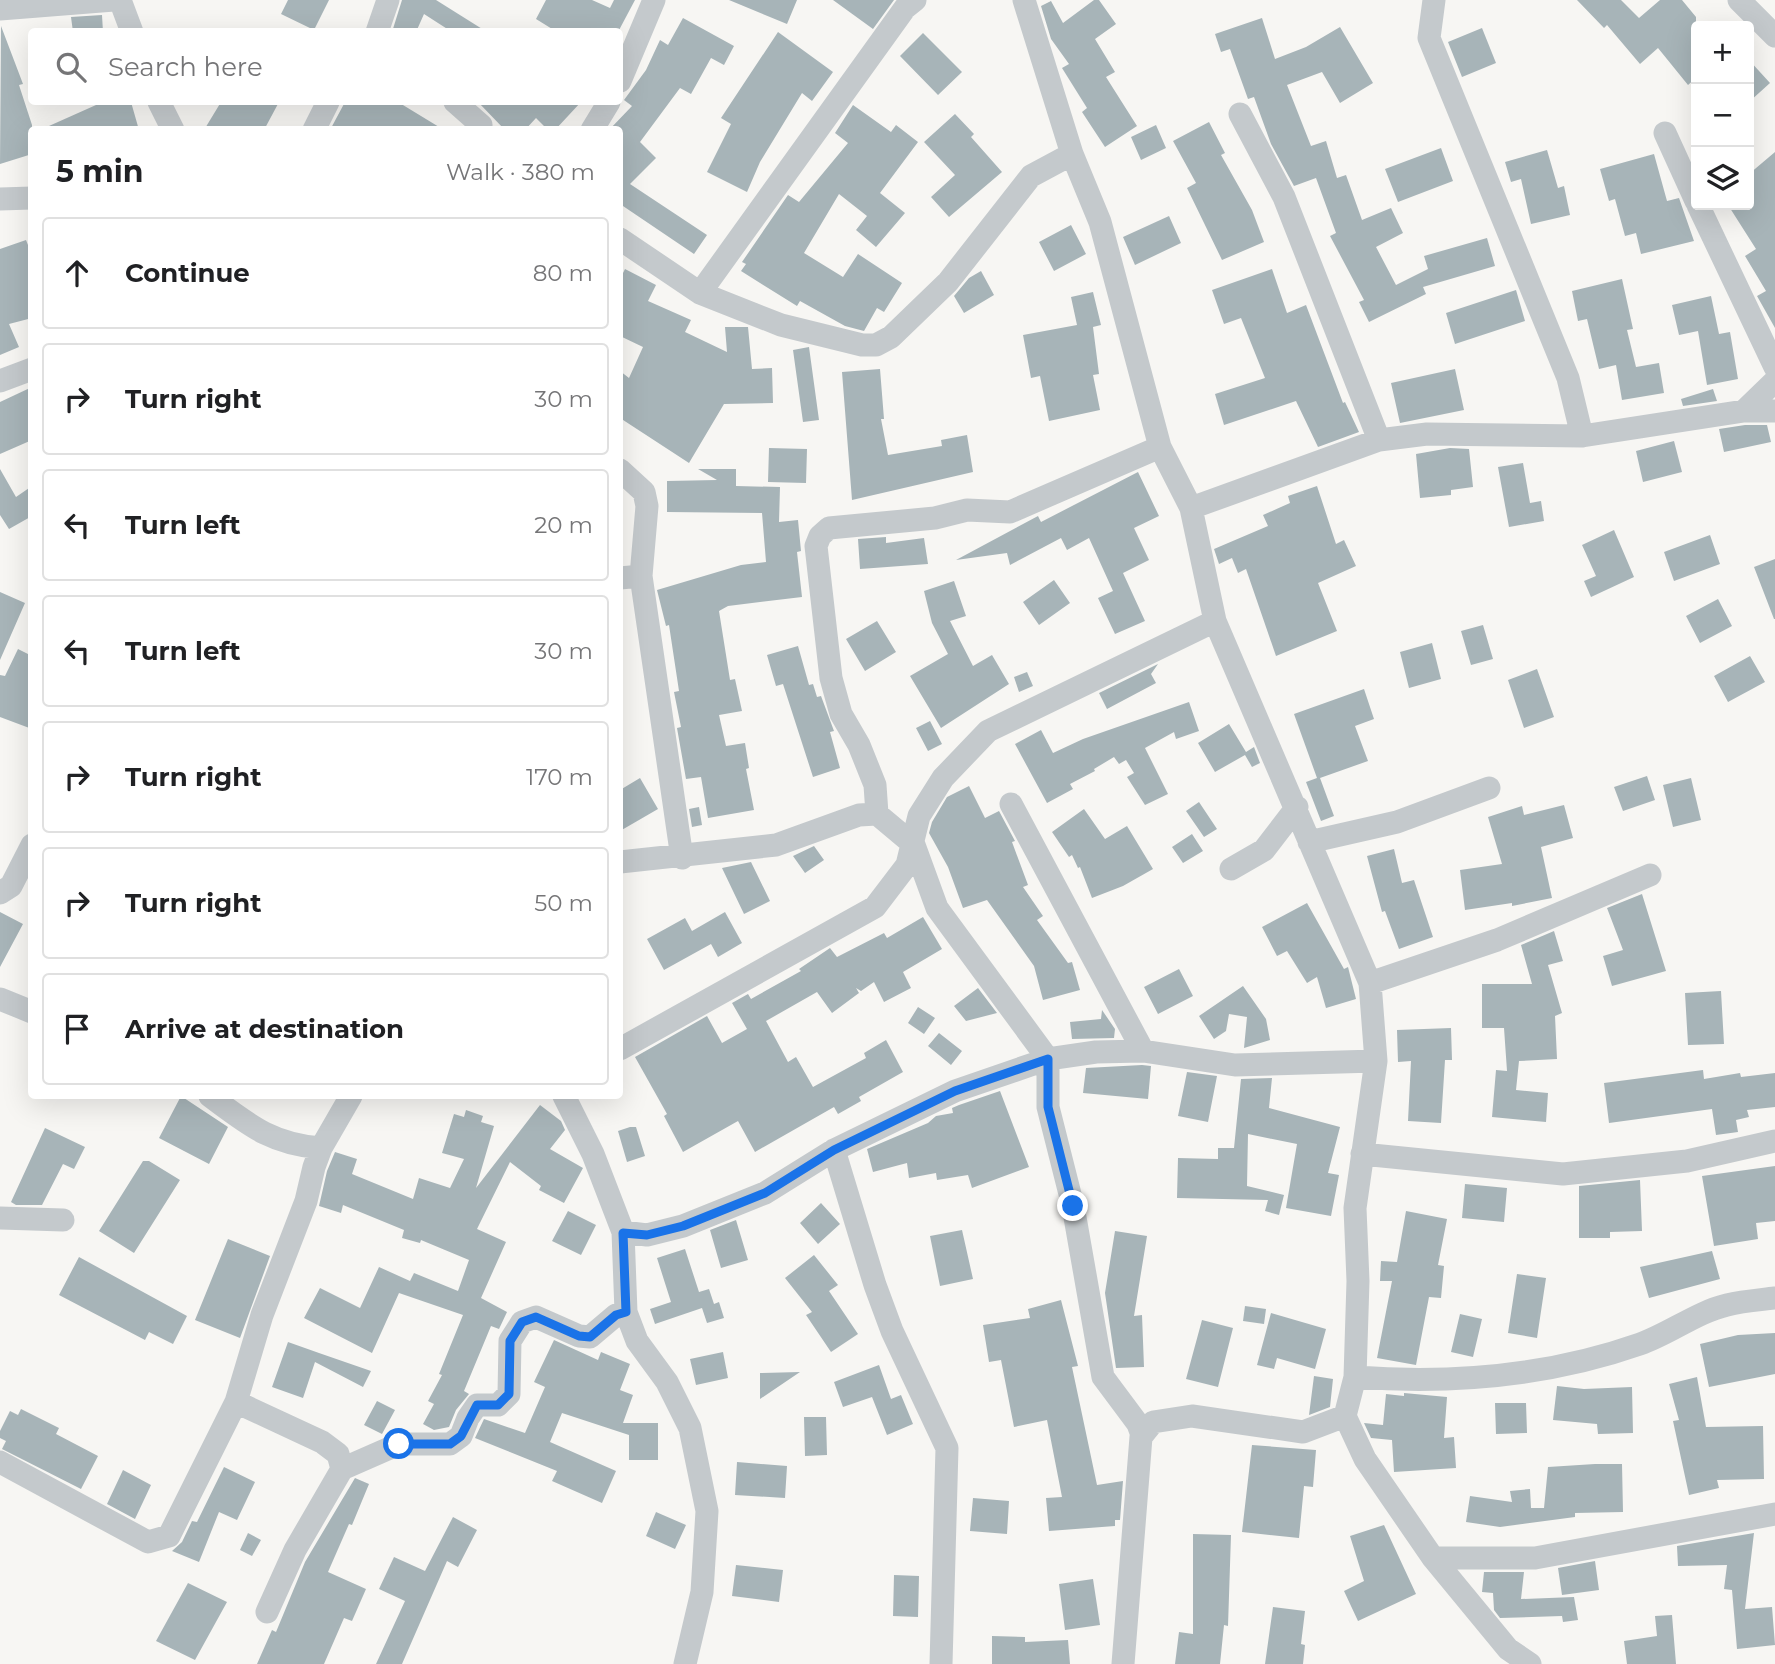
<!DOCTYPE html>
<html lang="en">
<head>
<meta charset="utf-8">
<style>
	:root { --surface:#fff; --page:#f2f2f2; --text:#202124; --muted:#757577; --line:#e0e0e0 }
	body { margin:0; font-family:Montserrat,sans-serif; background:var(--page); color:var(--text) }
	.controls { position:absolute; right:21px; top:21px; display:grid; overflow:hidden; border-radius:7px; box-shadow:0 7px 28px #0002 }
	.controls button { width:63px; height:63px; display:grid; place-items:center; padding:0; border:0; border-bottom:2px solid var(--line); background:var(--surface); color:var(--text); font:35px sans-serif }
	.stop { position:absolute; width:21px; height:21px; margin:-16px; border:5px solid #1a73e8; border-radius:50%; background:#fff }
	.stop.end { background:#1a73e8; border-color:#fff; box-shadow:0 2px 7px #0008 }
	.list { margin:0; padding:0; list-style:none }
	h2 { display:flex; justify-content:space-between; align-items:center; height:91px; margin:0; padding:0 28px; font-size:30px }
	h2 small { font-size:23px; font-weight:400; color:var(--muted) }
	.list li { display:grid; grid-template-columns:46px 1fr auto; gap:21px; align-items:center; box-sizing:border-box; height:112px; margin:0 14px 14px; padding:0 14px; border:2px solid var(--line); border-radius:7px }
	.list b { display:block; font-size:26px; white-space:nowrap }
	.list em { font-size:23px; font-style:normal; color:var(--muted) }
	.icon { flex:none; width:38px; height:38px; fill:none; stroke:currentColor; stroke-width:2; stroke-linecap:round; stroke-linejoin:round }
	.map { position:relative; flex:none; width:1775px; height:1664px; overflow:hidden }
	.search { position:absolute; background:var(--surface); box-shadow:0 7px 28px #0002; left:28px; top:28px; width:595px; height:77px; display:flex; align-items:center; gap:18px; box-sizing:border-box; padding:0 24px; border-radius:7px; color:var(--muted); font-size:26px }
	.panel { position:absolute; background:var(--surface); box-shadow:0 7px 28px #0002; left:28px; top:126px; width:595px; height:973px; border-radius:7px }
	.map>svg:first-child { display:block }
</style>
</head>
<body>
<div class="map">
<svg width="1775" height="1664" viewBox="0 0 1775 1664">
	<rect width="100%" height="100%" fill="#f7f6f3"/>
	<!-- building -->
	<path fill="#a7b4b8" d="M288 0H329L314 30 281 14Z
		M402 0H436L487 32H452L424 14 416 32H392Z
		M546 0H592L610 8 614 0H635L618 32H557L536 19Z
		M729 0H797L787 24Z
		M833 0H894L873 29Z
		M1094 0H1099L1116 24 1095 39 1115 72 1106 77 1137 126 1105 147 1082 112 1087 108 1062 68 1069 64 1051 39 1041 6 1051 1 1063 23Z
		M1577 0H1621L1639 18 1660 0H1682L1696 17V78L1688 85 1658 48 1640 64 1607 25 1604 28Z
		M102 15 103 32H73L71 17Z
		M683 18 734 46 724 65 711 58 691 94 680 88 640 142 656 158 630 184 707 235 694 254 620 204V130H609L632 106 624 100 646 70 660 40 668 45Z
		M1262 18 1275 59 1306 47 1340 27 1373 83 1340 103 1322 72 1287 85 1311 146 1326 141 1337 178 1346 175 1362 220 1391 208 1403 233 1376 247 1396 285 1428 269 1424 256 1487 238 1495 266 1423 287 1426 294 1369 322 1359 302 1364 300 1330 236 1336 233 1316 178 1294 186 1271 144 1254 97 1248 99 1230 49 1221 52 1215 34Z
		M1 26 23 84 19 85 32 125V154L0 164Z
		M1482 28 1496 63 1462 77 1448 42Z
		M778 32 833 72 812 101 802 93 760 162 747 192 707 172 731 124 721 118Z
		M923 33 962 72 938 95 900 56Z
		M1749 60 1770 83 1749 102Z
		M95 102H131L139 130H40L96 105Z
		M221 102H279L264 130H204Z
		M345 102H398L444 130H330Z
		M478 102H581L555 130H548L536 118 525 130H505Z
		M853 105 891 132 896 125 918 142 880 193 905 213 876 247 856 230 867 216 839 194 804 253 843 277 858 254 902 283 884 312 877 308 864 331 845 326 800 301 797 306 741 271 746 264 742 262 788 195 799 202 848 143 835 133Z
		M955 114 974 134 971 137 1002 172 949 217 931 197 955 175 924 142Z
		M1209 122 1225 153 1221 155 1252 210 1264 242 1222 260 1187 188 1196 183 1173 141Z
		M1156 125 1166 148 1141 160 1131 137Z
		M1441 148 1453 181 1398 202 1385 169Z
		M1547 150 1558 188 1564 186 1570 215 1531 224 1521 179 1511 182 1505 162Z
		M1775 152V328L1757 296 1766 291 1745 256 1756 249 1728 205H1749V174Z
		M1654 154 1667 201 1679 198 1694 241 1641 254 1636 233 1625 236 1615 199 1609 201 1600 169Z
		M1169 216 1181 243 1135 265 1123 237Z
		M1071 225 1086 254 1054 271 1039 242Z
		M26 240 32 255V318L9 324 19 347 0 355V249Z
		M625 269 656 285 648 301 691 320 685 332 727 352 725 327H748L752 369 772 368 773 403 724 404 689 463 620 418V371L629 378 643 347 620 336V279Z
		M1272 269 1287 313 1306 305 1343 403 1345 402 1359 432 1318 447 1296 401 1224 425 1215 394 1265 378 1241 318 1224 324 1212 290Z
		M981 271 994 295 964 313 954 296 969 278Z
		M1622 279 1633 329 1627 330 1636 367 1659 363 1664 393 1622 400 1616 365 1599 369 1587 319 1578 321 1572 291Z
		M1516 290 1525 321 1455 344 1446 313Z
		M1093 292 1101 325 1093 327 1099 374 1093 375 1100 410 1049 421 1040 376 1031 378 1023 335 1077 325 1071 297Z
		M1711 296 1719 334 1730 332 1738 379 1707 385 1698 331 1679 335 1672 305Z
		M809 347 819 420 803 422 793 350Z
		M880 369 884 419H881L888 455 942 446 941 440 967 435 973 472 852 500 842 372Z
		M1455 369 1464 410 1400 423 1391 383Z
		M32 387V440L0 454V402Z
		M1713 389 1717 401 1683 406 1681 399Z
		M1745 425H1767L1771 442 1724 452 1719 429Z
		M1674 441 1682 472 1643 482 1636 451Z
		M769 448 807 449 806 483 768 482Z
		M1450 448 1469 449 1473 487 1451 490V495L1420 498 1416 454Z
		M1523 463 1530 503 1541 501 1544 521 1509 527 1498 467Z
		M0 469 16 497 32 486V516L9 529 0 515Z
		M698 469H736V486L780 487 779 522 798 520 801 551 797 552 802 597 728 606 719 611 730 680 735 679 742 711 719 715 726 746 745 743 749 768 746 769 754 810 708 818 701 777 686 779 677 728 681 727 674 692 679 691 669 625 666 626 657 590 741 565 766 562 762 513 667 512V481L717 480Z
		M1138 472 1159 516 1134 528 1149 560 1123 573 1145 621 1115 634 1098 598 1113 591 1089 538 1067 550 1061 538 1010 565 1007 553 956 560 1038 516 1041 522Z
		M1317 486 1336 544 1344 540 1356 566 1318 583 1337 631 1276 656 1246 569 1238 573 1232 558 1219 564 1214 549 1268 526 1263 515 1290 503 1288 496Z
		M1614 530 1634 577 1591 597 1584 581 1596 576 1582 545Z
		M1710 535 1720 564 1674 581 1664 552Z
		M886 537V543L924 538 928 564 860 569 858 539Z
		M1775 559V619H1774L1754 567Z
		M1054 580 1070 603 1039 625 1023 602Z
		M954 581 966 616 950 621 973 666 992 655 1009 684 941 728 910 676 948 654 932 623 924 591Z
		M0 592 25 603 0 660Z
		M1718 599 1732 626 1700 643 1686 616Z
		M877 621 896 652 865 671 846 639Z
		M1483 625 1493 659 1471 665 1461 631Z
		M1432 643 1441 679 1409 688 1400 652Z
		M798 646 809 685 813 684 817 697 821 696 834 731 830 732 840 768 813 777 783 684 776 686 767 655Z
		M18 649 32 656V729L0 717V675L5 676Z
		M1750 656 1765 682 1728 702 1714 676Z
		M1158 664 1151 674 1156 683 1107 709 1099 693Z
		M1537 669 1554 717 1524 728 1508 680Z
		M1027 672 1033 686 1019 692 1014 677Z
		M1364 689 1374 719 1355 726 1368 761 1320 778 1334 816 1321 821 1306 782 1317 778 1294 714Z
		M1189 702 1199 731 1176 739 1174 732 1145 748 1168 794 1145 805 1127 777 1134 773 1126 760 1119 764 1114 757 1094 769 1095 771 1070 784 1073 789 1047 803 1015 744 1041 730 1053 753 1083 739Z
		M930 721 942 744 928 751 916 728Z
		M1229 724 1246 752 1254 747 1260 763 1252 767 1245 755 1215 772 1198 743Z
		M1647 776 1655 800 1623 811 1614 787Z
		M640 778 658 809 620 831V790Z
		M1691 778 1701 820 1673 827 1663 785Z
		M969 786 985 818 999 811 1015 841 1012 842 1028 885 1023 887 1043 916 1037 920 1068 963 1072 962 1080 990 1043 1000 1034 966 987 900 963 908 948 867 929 833 932 822 947 797Z
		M1199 802 1217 829 1204 837 1186 811Z
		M1564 805 1573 838 1541 847 1552 898 1512 906V903L1465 910 1460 870 1502 864 1488 817 1522 806 1524 815Z
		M699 807 702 825 692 827 689 809Z
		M1084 809 1105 839 1127 826 1153 869 1123 886 1092 898 1080 867 1078 868 1072 855 1069 857 1052 832Z
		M1192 834 1203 851 1183 863 1172 847Z
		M814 846 824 860 805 873 793 856Z
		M1394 849 1402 883 1414 880 1433 937 1399 949 1385 911 1382 912 1367 856Z
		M751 862 770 901 744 914 722 868Z
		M1642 894 1666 971 1612 986 1603 956 1623 950 1607 908Z
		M1307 903 1344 969 1348 967 1356 999 1326 1008 1317 977 1307 983 1287 951 1277 956 1262 927Z
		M0 912 23 924 0 967Z
		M725 912 742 943 718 957 711 944 664 970 647 939 685 918 692 931Z
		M923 917 942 949 903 972 911 988 884 1002 874 982 861 991 856 988 859 993 832 1013 817 992 766 1021 788 1062 796 1057 813 1087 866 1058 864 1053 886 1040 903 1072 859 1097 861 1101 838 1114 834 1107 755 1152 738 1121 683 1152 664 1116 667 1114 635 1057 707 1016 722 1043 747 1029 732 1003 748 994 751 999 801 971 799 969 830 948 837 957 884 933 887 938Z
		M1554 931 1563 961 1548 965 1562 1013 1555 1016 1557 1059 1519 1061 1516 1090 1548 1093 1546 1122 1492 1117 1496 1070 1507 1071 1504 1028H1482V984H1532L1521 945Z
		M1179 969 1193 996 1158 1014 1144 987Z
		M1243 986 1266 1019 1270 1040 1244 1048 1247 1017 1229 1014 1226 1031 1214 1039 1199 1016Z
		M978 988 997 1013 966 1021 954 1006Z
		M1721 991 1724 1044 1688 1045 1685 993Z
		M918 1007 935 1018 924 1034 908 1023Z
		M1102 1010 1115 1029 1114 1038 1072 1039 1070 1022 1101 1019Z
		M1451 1028 1452 1060H1445L1441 1123 1408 1121 1411 1061 1398 1062 1397 1030Z
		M939 1033 962 1051 951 1065 928 1046Z
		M1142 1065 1151 1066 1148 1099 1083 1093 1086 1068Z
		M1703 1070 1704 1079 1740 1073 1741 1077 1775 1073V1107L1747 1110 1749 1117 1736 1120 1738 1132 1716 1135 1712 1109 1609 1123 1604 1083Z
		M1187 1072 1217 1076 1208 1122 1178 1116Z
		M1272 1078 1269 1108 1340 1127 1328 1173 1339 1175 1331 1216 1286 1208 1297 1144 1248 1134 1247 1186 1284 1195 1279 1215 1265 1211 1268 1200 1177 1198 1178 1158 1218 1159V1148H1234L1241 1079Z
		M1000 1091 1029 1167 972 1188 968 1175 937 1180 936 1173 909 1178 907 1163 873 1172 867 1149 928 1123 936 1116 953 1113 952 1108 959 1105Z
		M181 1096 228 1127 209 1164 159 1138Z
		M540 1105 561 1121 565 1130 550 1149 583 1168 564 1203 539 1190 541 1186 510 1162 477 1229 506 1242 481 1298 507 1312 499 1329 491 1326 464 1391 469 1394 456 1410 449 1427 434 1430 423 1424 434 1404 428 1401 442 1375 439 1374 463 1315 399 1293 372 1353 304 1318 320 1288 360 1308 379 1267 410 1281 414 1273 458 1291 469 1260 421 1240 420 1243 402 1238 404 1230 343 1205 341 1213 319 1206 327 1171 335 1152 357 1159 352 1174 413 1199 419 1178 450 1188 464 1159 442 1153 454 1114 464 1117 466 1110 483 1116 481 1122 494 1126 476 1188Z
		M630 1127H636L645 1156 627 1162 618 1131Z
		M45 1128 85 1147 74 1169 63 1164 42 1205H16L11 1202Z
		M143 1161H149L180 1180 134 1253 99 1231Z
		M1775 1166V1221L1756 1223 1758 1239 1714 1246 1702 1176Z
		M1640 1180 1642 1231 1610 1232V1238H1579V1186Z
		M1465 1184 1507 1188 1504 1222 1462 1218Z
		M821 1203 840 1224 818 1244 800 1223Z
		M568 1211 596 1225 581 1255 552 1241Z
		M1406 1211 1447 1219 1438 1265 1444 1266 1441 1298 1429 1297 1416 1365 1377 1358 1392 1281H1380L1381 1261 1397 1262Z
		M736 1220 748 1260 721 1268 710 1230Z
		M962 1230 973 1279 940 1286 930 1236Z
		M1115 1231 1147 1236 1134 1316 1142 1315 1144 1367 1116 1368 1105 1293Z
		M228 1239 270 1256 240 1338 195 1320Z
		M685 1249 699 1292 709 1289 714 1304 719 1302 724 1318 707 1323 702 1308 655 1324 650 1309 671 1302 657 1258Z
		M1712 1251 1720 1279 1649 1298 1640 1267Z
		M814 1255 838 1285 829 1291 858 1334 831 1352 806 1315 812 1312 785 1278Z
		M79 1257 187 1316 173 1344 149 1332 145 1340 59 1295Z
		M1517 1274 1546 1278 1537 1338 1508 1333Z
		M1061 1300 1078 1366 1072 1367 1097 1485 1123 1481 1120 1520H1115V1526L1049 1531 1046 1498 1062 1497 1047 1420 1014 1427 1001 1360 989 1362 983 1325 1030 1318 1028 1309Z
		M1245 1306 1266 1309 1264 1324 1243 1321Z
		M1271 1313 1326 1329 1315 1369 1277 1358 1274 1369 1257 1365Z
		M1460 1314 1482 1319 1473 1357 1451 1352Z
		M1202 1320 1233 1328 1218 1387 1186 1379Z
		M1775 1333V1374L1709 1387 1700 1344 1738 1335Z
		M554 1340 598 1360 601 1352 630 1364 620 1390 633 1395 623 1423H658V1460H629V1435L562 1413 550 1442 616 1471 602 1503 552 1481 557 1471 475 1438 484 1419 525 1433 545 1387 534 1382Z
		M288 1342 319 1353 371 1371 363 1387 315 1362 303 1398 272 1387Z
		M723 1352 728 1378 696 1385 690 1359Z
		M879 1365 891 1399 901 1395 913 1424 887 1435 872 1397 843 1407 834 1382Z
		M800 1372 760 1399V1373Z
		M1314 1376 1333 1379 1330 1407 1309 1415Z
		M1697 1377 1706 1427 1763 1426 1764 1479 1717 1480 1719 1488 1689 1495 1673 1421 1679 1420 1669 1384Z
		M1557 1386 1584 1389 1632 1387 1633 1433 1598 1434 1597 1424 1553 1420Z
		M1404 1393 1447 1397 1444 1438 1454 1437 1456 1468 1394 1472 1392 1440 1371 1438 1364 1423 1383 1425 1386 1394 1404 1396Z
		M377 1401 395 1410 382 1434 364 1425Z
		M1495 1403H1526L1527 1433 1496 1434Z
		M21 1409 59 1428 56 1434 98 1456 81 1489 2 1449 6 1441 0 1438V1431L10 1411 18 1415Z
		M804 1417H826L827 1455 805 1456Z
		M1252 1445 1316 1450 1313 1487 1304 1486 1299 1538 1242 1532Z
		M737 1462 787 1466 785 1498 735 1495Z
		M1595 1464H1622L1623 1512 1575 1513V1517L1500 1527 1466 1522 1470 1496 1512 1502 1510 1491 1530 1489 1531 1508H1544L1548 1467Z
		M224 1467 255 1482 237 1520 219 1512 199 1562 172 1551 182 1542 192 1521 197 1522Z
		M123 1470 151 1485 135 1519 107 1504Z
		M355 1478 369 1484 352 1525 349 1524 328 1572 366 1589 352 1621 344 1618 324 1664H257L272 1630 276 1632 305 1562Z
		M973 1498 1009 1501 1007 1534 970 1531Z
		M656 1512 686 1525 675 1549 646 1536Z
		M453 1517 477 1530 458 1567 447 1561 402 1664H376L405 1601 379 1589 394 1557 425 1571Z
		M1384 1525 1416 1594 1358 1621 1344 1591 1364 1581 1350 1536Z
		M248 1533 261 1540 252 1556 240 1550Z
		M1754 1533 1745 1609 1772 1607 1775 1645 1737 1649 1732 1590 1724 1589 1727 1565 1678 1566 1677 1546Z
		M1193 1534 1231 1535 1228 1626 1224 1625 1220 1664H1175L1179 1632 1193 1634Z
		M1595 1561 1599 1590 1562 1595 1558 1568Z
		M736 1565 783 1570 779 1602 732 1596Z
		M1484 1572H1524L1521 1599 1574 1597 1578 1620 1563 1622 1562 1616 1500 1618 1494 1610 1493 1593 1482 1592Z
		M894 1575 919 1576 918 1617 893 1616Z
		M1093 1579 1100 1625 1065 1630 1059 1584Z
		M188 1583 227 1602 195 1660 156 1641Z
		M1273 1607 1305 1611 1301 1644 1305 1645 1303 1664H1265Z
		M1672 1615 1676 1664H1627L1624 1641 1657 1636 1655 1616Z
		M992 1636 1025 1637V1642L1068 1640 1070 1664H992Z"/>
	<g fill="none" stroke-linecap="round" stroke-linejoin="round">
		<!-- street -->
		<path stroke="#c4c9cc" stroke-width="23" d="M120 0 132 32
			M1024 0 1072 154 1100 222 1160 447 1191 508 1215 621 1370 983 1376 1061 1355 1208 1358 1281 1355 1377 1345 1416 1365 1459 1433 1558 1508 1649 1530 1664
			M1434 0 1429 38 1568 378 1582 436
			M1739 0 1775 36
			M0 9 114 0
			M377 32 388 0
			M620 81 654 0
			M159 102 173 130
			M455 102 481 125 480 130
			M1240 114 1284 197 1379 440
			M314 130 328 102
			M592 130 609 102
			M1665 133 1696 201
			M0 199 32 198
			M1698 205 1775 367
			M620 239 700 293 781 325 862 345H876L891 337 948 282 1031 176 1072 154
			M700 293 905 8 915 0
			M0 381 32 369
			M1744 411 1775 381
			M620 470 644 492 647 506 641 576 682 858
			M1191 508 1379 440 1427 434 1582 436 1744 411H1775
			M620 578 641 576
			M1011 804 1143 1051
			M1309 842 1397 822 1489 788
			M620 862 776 845 859 815 877 814
			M1231 869 1264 850 1297 807
			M0 893 11 886 32 845
			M1370 983 1497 940 1650 875
			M0 999 32 1012
			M620 1049 875 907 907 865 919 816 943 778 988 731 1215 621
			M210 1096C249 1125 271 1144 321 1148
			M564 1096 593 1154 623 1232 626 1312 637 1341 667 1382 690 1428 707 1511 702 1592 685 1664
			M834 1150 875 1285 892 1331 947 1448 941 1664
			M1362 1154 1563 1174 1687 1161 1775 1141
			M0 1218 63 1220
			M623 1232 647 1235 683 1226 765 1193 834 1150 955 1091 1048 1059 1096 1052 1143 1051 1235 1065 1376 1061
			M1355 1377C1450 1384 1549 1376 1640 1344 1669 1334 1697 1312 1727 1305 1743 1301 1759 1300 1775 1298
			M236 1402 322 1442 338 1454 342 1469
			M1142 1435 1138 1424 1103 1377 1073 1206 1048 1107V1059L937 908 914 845 877 814 875 785 859 745 841 714 831 678 816 546 820 536 829 528 935 518 967 510 1010 512 1160 447
			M0 1462 148 1542 169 1536 236 1402 262 1315 306 1201 314 1167 321 1148 351 1096
			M1433 1558H1535L1775 1514
			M267 1612 295 1550 342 1469 399 1444H450L461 1436 468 1418 477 1405H498L509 1394 510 1341 522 1322 536 1317 579 1336 590 1337 616 1315 626 1312
			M1123 1664 1141 1437 1153 1422 1192 1416 1303 1432 1345 1416"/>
	</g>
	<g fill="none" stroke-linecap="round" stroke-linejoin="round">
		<!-- route -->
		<path stroke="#1a73e8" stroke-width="9" d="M399 1444H450L461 1436 477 1405H498L509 1394 510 1341 522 1322 536 1317 579 1336 590 1337 616 1315 626 1312 623 1233 647 1235 683 1226 765 1193 834 1150 955 1091 1048 1059V1107L1073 1206"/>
	</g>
</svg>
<div class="controls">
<button>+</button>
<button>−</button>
<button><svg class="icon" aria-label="layers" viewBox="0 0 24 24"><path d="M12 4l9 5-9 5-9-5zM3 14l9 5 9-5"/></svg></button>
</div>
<div class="stop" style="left:399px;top:1444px"></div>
<div class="stop end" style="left:1073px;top:1206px"></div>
<div class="search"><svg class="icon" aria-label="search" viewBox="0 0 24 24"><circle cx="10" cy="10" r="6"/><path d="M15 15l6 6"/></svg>Search here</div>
<section class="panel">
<h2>5 min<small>Walk · 380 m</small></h2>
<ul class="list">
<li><svg class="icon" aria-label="ahead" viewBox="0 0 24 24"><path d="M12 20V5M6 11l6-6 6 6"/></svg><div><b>Continue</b></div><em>80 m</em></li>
<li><svg class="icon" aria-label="right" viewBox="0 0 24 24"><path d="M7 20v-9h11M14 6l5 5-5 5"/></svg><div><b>Turn right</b></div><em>30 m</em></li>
<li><svg class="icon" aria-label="left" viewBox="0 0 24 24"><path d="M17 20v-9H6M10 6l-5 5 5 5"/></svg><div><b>Turn left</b></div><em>20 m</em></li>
<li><svg class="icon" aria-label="left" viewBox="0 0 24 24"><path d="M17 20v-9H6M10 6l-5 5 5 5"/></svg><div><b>Turn left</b></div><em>30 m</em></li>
<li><svg class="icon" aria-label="right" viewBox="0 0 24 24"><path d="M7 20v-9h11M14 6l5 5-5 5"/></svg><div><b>Turn right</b></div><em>170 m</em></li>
<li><svg class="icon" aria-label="right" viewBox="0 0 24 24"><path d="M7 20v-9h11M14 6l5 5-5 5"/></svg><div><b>Turn right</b></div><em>50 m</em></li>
<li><svg class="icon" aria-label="arrive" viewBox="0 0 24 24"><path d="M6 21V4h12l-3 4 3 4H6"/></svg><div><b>Arrive at destination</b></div></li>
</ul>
</section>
</div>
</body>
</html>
